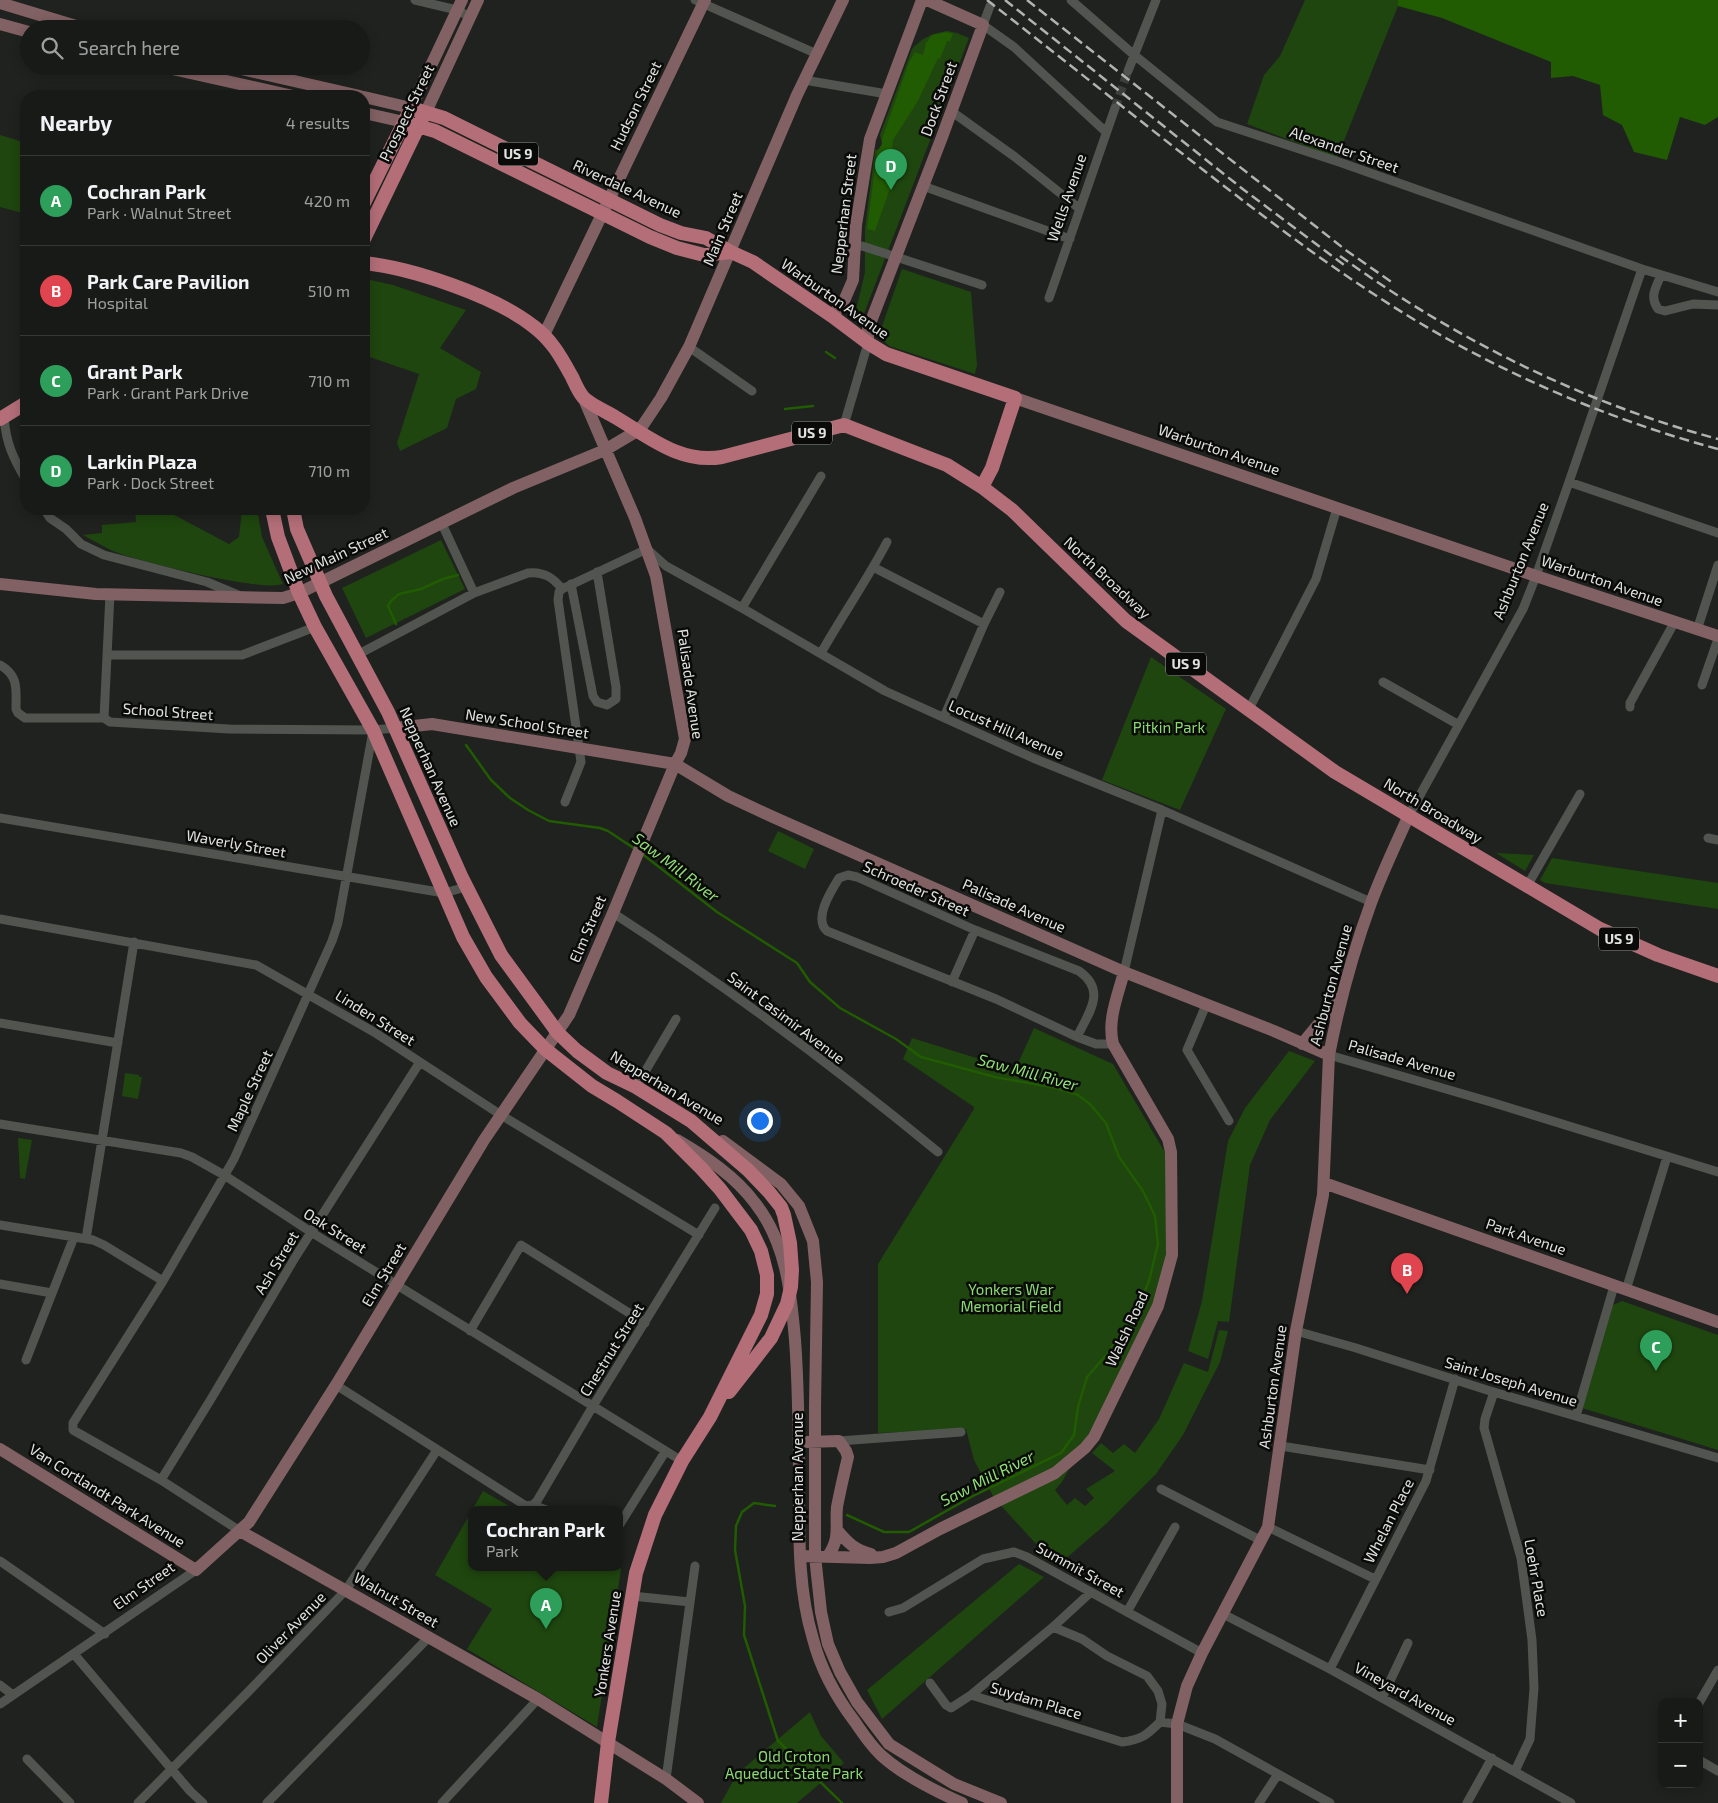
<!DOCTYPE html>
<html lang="en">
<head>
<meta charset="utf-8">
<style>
	:root { --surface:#171a16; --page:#20231f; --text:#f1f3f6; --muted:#9ea1a1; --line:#363835; --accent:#b45309 }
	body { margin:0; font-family:"Exo 2",sans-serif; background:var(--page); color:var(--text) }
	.controls { position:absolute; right:15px; bottom:15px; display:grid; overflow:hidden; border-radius:10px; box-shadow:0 2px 12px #0003 }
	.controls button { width:45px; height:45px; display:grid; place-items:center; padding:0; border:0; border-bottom:1px solid var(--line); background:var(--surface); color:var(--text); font:25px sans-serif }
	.you { position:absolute; left:759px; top:1120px; width:18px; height:18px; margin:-12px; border:4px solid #fff; border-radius:50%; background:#1a73e8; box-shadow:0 0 0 8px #1a73e833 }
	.badge { display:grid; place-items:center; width:32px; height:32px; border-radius:50%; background:var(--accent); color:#fff; font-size:16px; font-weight:700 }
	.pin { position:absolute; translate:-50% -41px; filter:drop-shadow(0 1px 2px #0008) }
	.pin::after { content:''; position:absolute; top:26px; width:18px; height:15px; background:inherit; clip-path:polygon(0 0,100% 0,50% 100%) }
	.popup { position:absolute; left:468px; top:1506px; width:155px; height:65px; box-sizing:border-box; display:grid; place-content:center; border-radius:10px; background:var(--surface); filter:drop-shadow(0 1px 4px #0005); font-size:16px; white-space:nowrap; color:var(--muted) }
	.popup b { font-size:19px; color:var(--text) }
	.popup::after { content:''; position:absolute; left:50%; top:100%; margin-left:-10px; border:10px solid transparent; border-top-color:var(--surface) }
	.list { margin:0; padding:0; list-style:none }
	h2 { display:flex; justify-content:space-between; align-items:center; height:65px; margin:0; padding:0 20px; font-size:21px }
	h2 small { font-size:16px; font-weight:400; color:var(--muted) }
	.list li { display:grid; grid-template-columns:32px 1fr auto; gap:15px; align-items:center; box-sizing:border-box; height:90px; padding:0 20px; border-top:1px solid var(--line) }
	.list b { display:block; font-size:19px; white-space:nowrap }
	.list p { margin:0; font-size:16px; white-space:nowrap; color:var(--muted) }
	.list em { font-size:16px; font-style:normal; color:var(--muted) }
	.icon { flex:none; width:28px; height:28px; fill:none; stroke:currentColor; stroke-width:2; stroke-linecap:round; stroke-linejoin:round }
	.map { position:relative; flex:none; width:1718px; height:1803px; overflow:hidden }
	.search { position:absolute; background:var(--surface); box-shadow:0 2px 12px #0003; left:20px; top:20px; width:350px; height:55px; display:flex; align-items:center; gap:12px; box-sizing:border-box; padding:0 18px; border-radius:28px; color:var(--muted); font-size:19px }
	.panel { position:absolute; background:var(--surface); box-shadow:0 2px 12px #0003; left:20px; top:90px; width:350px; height:425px; border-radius:20px }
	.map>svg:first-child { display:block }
</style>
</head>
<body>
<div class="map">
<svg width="1718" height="1803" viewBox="0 0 1718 1803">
	<rect width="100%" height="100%" fill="#1f221e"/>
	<!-- green -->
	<path fill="#1f460f" d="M1305 0H1398V6L1337 158 1247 124 1264 75 1280 56Z
		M947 31 957 33 969 38 862 319 855 315 865 272V229L875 150 879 149 882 144 880 135 912 49C924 37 930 34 947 31Z
		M0 135 26 143V214L0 207Z
		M902 269 971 292 977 365 975 374 889 346 883 340 881 329Z
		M366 279 393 285 466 310 440 348 481 372 476 389 456 399 447 428 400 451 397 443 419 374 364 355V283Z
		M135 509H163L229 544 239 537 242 509H257L262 537 283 584C262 592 147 563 121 554 108 550 95 541 83 535L102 533V525L136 522Z
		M441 540 465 589 366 638 342 588Z
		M1151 657 1226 709 1180 810 1102 780Z
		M778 831 814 849 805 869 768 851Z
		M1496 853 1534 855 1525 871Z
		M1552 858 1718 883V909L1545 883 1540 880Z
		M1034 1028 1113 1064 1167 1156 1170 1256 1152 1313 1106 1402 1062 1482 1055 1490 1067 1505 1075 1498 1085 1506 1094 1498 1086 1489 1115 1471 1092 1453 1101 1443 1113 1453 1124 1444 1135 1453 1159 1419 1184 1363 1208 1372 1219 1330 1228 1331 1220 1362 1183 1435 1156 1474 1106 1524 1057 1566 1032 1552 1038 1546 994 1498 974 1460 966 1429 878 1433V1264L974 1109V1107L903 1059 912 1038 1015 1070Z
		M1289 1051 1315 1061 1270 1120 1250 1165 1229 1322 1218 1321 1208 1359 1188 1351 1202 1301 1228 1141 1245 1108Z
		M125 1073 139 1075V1077H142L138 1099 122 1096Z
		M18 1138 32 1140 25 1179 20 1178Z
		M1622 1301 1718 1335V1450L1582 1408 1613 1305Z
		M483 1491 516 1510H472V1568H619L621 1569 597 1727 467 1649 492 1609 435 1575Z
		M1019 1564 1044 1577 882 1719 867 1690Z
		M810 1712 821 1736 844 1763 797 1803H721L737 1774Z"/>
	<!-- water -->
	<path fill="#215b02" d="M1398 0H1718V117L1705 125 1680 117 1667 160 1634 152 1622 125 1603 115 1600 85 1573 76 1551 78V62L1442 18 1398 6Z
		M947 32 953 34 950 41H947L940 59 938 58 918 101 893 140 891 160 893 180 875 231 867 229 877 152 882 144V139L909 62 915 52 923 55 926 43 932 35Z"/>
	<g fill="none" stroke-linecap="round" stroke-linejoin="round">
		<!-- stream -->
		<path stroke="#215b02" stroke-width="2.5" d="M826 352 835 358
			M785 409 813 406
			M396 624 388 606 391 601 399 594 421 589 443 579 458 575
			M466 745 491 780 510 798 528 810 549 821 600 828 608 831 635 849
			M641 853 717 912 797 963 810 982 840 1008 896 1039 921 1057 995 1077 1056 1088 1078 1095 1090 1104 1106 1123 1119 1157 1143 1191 1155 1216 1158 1244 1149 1281 1136 1312 1107 1354 1087 1377 1078 1407 1074 1435 1061 1453 971 1497 909 1532H884L847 1515
			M775 1506 754 1503 742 1512 736 1526 735 1550 745 1606 744 1635 778 1741 842 1803"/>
		<!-- street-tunnel -->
		<path stroke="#3c3f3b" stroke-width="9" stroke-dasharray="9 4.5" stroke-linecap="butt" d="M1115 108 1128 71"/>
		<!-- street -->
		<path stroke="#51544f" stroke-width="9" d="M415 0 457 10 470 17
			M695 0 817 54
			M1071 0 1133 54 1217 122 1342 163 1642 269 1718 292
			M990 6 983 25 1014 47 1106 132
			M1128 71 1156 0
			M804 80 887 94
			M951 111 1015 157 1080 209
			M923 186 1070 239
			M854 247 862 246 887 254 982 285
			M1661 275C1656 288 1649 296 1658 309L1665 311 1693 304 1718 305
			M1049 298 1115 108
			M689 347 752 391
			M4 417C6 443 13 458 26 480
			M844 425 868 343
			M1569 482 1718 533
			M44 509 50 518 66 529 81 544 104 555 207 582 238 595
			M442 524 474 593
			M873 567 984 624
			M571 584 593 696 597 702 607 705 616 699V687L597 572
			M562 589 647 549 666 566 742 608 885 691 1033 758 1162 810 1371 902
			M562 589 559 592 558 600 581 762 565 802
			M742 608 821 476
			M1697 630 1718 565
			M821 653C842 616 867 580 887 542
			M107 655H242L315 627
			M357 655 474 593 528 573C543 571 553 577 562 589
			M0 665C19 676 16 689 16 709L18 713 25 718H104L110 722 229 729 373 730 396 728
			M1383 682 1459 725
			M1702 685 1718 639
			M1630 707V703L1674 623
			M1249 709 1316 579 1337 508
			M944 717 984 624 1000 592
			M104 718 110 594
			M1409 815 1523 609 1536 576 1569 482 1642 269
			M0 818 444 893 466 887
			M1708 838 1718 840
			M1527 886 1580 794
			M613 913C726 986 835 1067 938 1152
			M0 919 256 965 374 1032 501 1115 699 1235
			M1124 972 1162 810
			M952 982 975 930
			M1206 1005 1187 1050 1229 1121
			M0 1023 118 1043
			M1077 1037C1089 1012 1107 991 1079 971L975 930 857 877 848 875 839 878C831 891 813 919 827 931L996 999 1077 1037 1096 1044H1113
			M1329 1055 1494 1103 1718 1172
			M636 1087 676 1019
			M0 1124 181 1153 192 1157 224 1175 311 1232 682 1461
			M0 1225 93 1240 104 1245 163 1281
			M86 1239 134 942
			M0 1284 52 1293
			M1626 1290 1667 1157
			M470 1331 521 1245 645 1323
			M1296 1331 1356 1348 1487 1390 1718 1458
			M26 1360 74 1237
			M336 1385 526 1506 533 1505 546 1510
			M1494 1392 1485 1419 1484 1428 1521 1558 1532 1640 1534 1688 1530 1739 1515 1771
			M1576 1416 1614 1286
			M839 1441 961 1432
			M1281 1446 1430 1470
			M161 1480 211 1399 296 1256 420 1062
			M1161 1489 1262 1541
			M533 1505 537 1501 593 1406 715 1208
			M620 1524 665 1452
			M1268 1527 1375 1579
			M240 1531 161 1480 73 1430V1423L163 1281 234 1159 332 941 338 923 373 731
			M0 1561 105 1634
			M632 1596 690 1602
			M889 1612 903 1608 983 1559 1014 1552 1027 1557 1202 1653
			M1127 1612 1175 1527
			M1223 1614 1330 1669 1571 1803
			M1053 1627 1082 1639 1107 1656 1147 1676 1158 1691 1162 1704 1160 1722
			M74 1654 190 1791 203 1803
			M1330 1669 1426 1481 1455 1379
			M930 1683 946 1705 951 1708 971 1695 1053 1627 1091 1592
			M0 1685 13 1695
			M971 1695 1122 1742C1141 1740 1147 1735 1160 1722
			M1382 1698 1408 1643
			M1699 1703 1718 1670
			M0 1704 196 1570
			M1160 1722 1177 1724 1215 1739 1330 1803
			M27 1759 70 1803
			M1699 1760 1718 1771
			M666 1779 695 1566
			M138 1803 248 1692 346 1590 437 1450
			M267 1803 429 1637
			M442 1803 538 1699
			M1259 1803 1278 1774
			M1467 1803 1492 1758"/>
		<!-- secondary -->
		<path stroke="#826164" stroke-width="12" d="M0 3 86 29
			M0 24 29 32
			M159 66 293 96
			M228 66 360 96
			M364 97 411 108 462 0
			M426 112 478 0
			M364 113 404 122
			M832 316 844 301 853 280 856 225 870 139 922 0
			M544 335 705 0
			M868 343V329L942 137 983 25 927 0
			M1015 398 1536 576 1718 636
			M0 584 96 594 283 598 299 593 513 488 605 450 637 431 643 425 661 398 689 347 797 95 843 0
			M396 728 432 724 675 764 728 796 773 817 1124 972 1274 1031 1329 1055
			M1302 1044 1341 997
			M677 1140C706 1157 735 1176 755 1203 786 1242 791 1292 795 1340 799 1392 799 1444 799 1496 799 1543 799 1593 813 1639 821 1670 836 1697 855 1722 863 1734 871 1746 882 1756 904 1776 935 1791 962 1803
			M723 1141 781 1184 799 1206 813 1241 817 1282 815 1407V1556L821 1612 828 1644 840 1672 857 1702 889 1744 954 1784 1001 1803
			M1324 1183 1718 1322
			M807 1442 839 1441 846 1451 848 1457C844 1474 840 1491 837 1507 835 1527 841 1537 828 1556
			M0 1449 196 1570 249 1522 336 1385 484 1140 569 1015 613 913 675 764 681 753 685 739 656 576 635 518 583 397
			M240 1531 538 1699 666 1779 698 1803
			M838 1531C848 1543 855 1550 871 1554
			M800 1556 870 1558 883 1557 896 1553 940 1529 1055 1473 1085 1448 1094 1437 1158 1306 1172 1255 1171 1152 1168 1139 1113 1044C1107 1020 1118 995 1124 972
			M1177 1803V1724L1187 1686 1202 1653 1268 1527 1296 1331 1323 1195 1329 1055C1339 1004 1353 952 1371 903 1382 873 1396 844 1409 815"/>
		<!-- primary -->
		<path stroke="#b36e78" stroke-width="14" d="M404 122 435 131 650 237 677 248 704 255 731 252
			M364 203 411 108 444 118 660 225 681 233 706 238 731 252 753 262 832 316 868 343 886 354 1015 398 992 468 982 487
			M364 239 422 119
			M364 263C412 268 495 296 533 326 552 340 561 357 572 377 575 383 578 391 583 397 589 404 607 412 615 417 649 437 680 464 722 457L844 425 947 465 982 487 1012 510 1126 621 1335 772 1600 929 1658 955 1718 976
			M0 419 26 403
			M272 509 278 537 299 593 315 627 373 730 463 937 486 977 520 1023 545 1049 592 1086 617 1101 666 1133 701 1168 720 1189 751 1230 761 1251 767 1275V1294L761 1315 710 1417 682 1461 655 1515 636 1573 608 1742 601 1803
			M293 509 297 529 326 596 388 712 462 878 501 955 558 1033 577 1051 607 1073 636 1087 691 1121 748 1170 769 1192 781 1207 784 1215 790 1243 792 1270 791 1287 787 1304 771 1338 729 1392"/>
		<!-- rail -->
		<path stroke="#b0b3b0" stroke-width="2.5" stroke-dasharray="10 5" stroke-linecap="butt" d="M987 0C1059 56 1130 113 1202 169 1282 231 1364 293 1453 342 1537 388 1625 424 1718 449
			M1005 0 1244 190 1344 265
			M1027 0 1347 251 1393 283
			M1340 256C1453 338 1583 403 1718 439"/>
	</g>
	<g text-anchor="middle" stroke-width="5" stroke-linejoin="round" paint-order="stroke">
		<!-- shield labels -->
		<g fill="#0a0b09" stroke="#a0a2a0" stroke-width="1">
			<rect x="498" y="142.5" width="40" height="23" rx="4"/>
			<rect x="792" y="421.5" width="40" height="23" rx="4"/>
			<rect x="1166" y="652.5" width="40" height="23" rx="4"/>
			<rect x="1599" y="927.5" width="40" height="23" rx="4"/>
		</g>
		<g font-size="14" font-weight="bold" fill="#e1e3e1">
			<text x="518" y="159">US 9</text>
			<text x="812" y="438">US 9</text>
			<text x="1186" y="669">US 9</text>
			<text x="1619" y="944">US 9</text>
		</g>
		<!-- street labels -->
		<g font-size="15" fill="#e1e3e1" stroke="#0a0b09">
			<text transform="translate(939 99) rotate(-70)" y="5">Dock Street</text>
			<text transform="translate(636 106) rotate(-64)" y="5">Hudson Street</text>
			<text transform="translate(407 113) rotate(-64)" y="5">Prospect Street</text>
			<text transform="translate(1344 150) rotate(19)" y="5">Alexander Street</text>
			<text transform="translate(627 189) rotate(25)" y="5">Riverdale Avenue</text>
			<text transform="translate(1067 198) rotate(-71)" y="5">Wells Avenue</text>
			<text transform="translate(844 214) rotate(-83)" y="5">Nepperhan Street</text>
			<text transform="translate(723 229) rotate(-67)" y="5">Main Street</text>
			<text transform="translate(835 299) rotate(35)" y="5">Warburton Avenue</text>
			<text transform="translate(1219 450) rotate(19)" y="5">Warburton Avenue</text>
			<text transform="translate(336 556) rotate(-25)" y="5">New Main Street</text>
			<text transform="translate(1521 561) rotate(-68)" y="5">Ashburton Avenue</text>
			<text transform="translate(1107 578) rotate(43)" y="5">North Broadway</text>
			<text transform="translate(1602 581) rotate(19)" y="5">Warburton Avenue</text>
			<text transform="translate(690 684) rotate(82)" y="5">Palisade Avenue</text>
			<text transform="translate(168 712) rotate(4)" y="5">School Street</text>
			<text transform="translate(527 724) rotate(9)" y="5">New School Street</text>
			<text transform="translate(1006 730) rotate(24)" y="5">Locust Hill Avenue</text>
			<text transform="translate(430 767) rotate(66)" y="5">Nepperhan Avenue</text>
			<text transform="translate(1433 811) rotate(31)" y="5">North Broadway</text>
			<text transform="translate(236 844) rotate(10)" y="5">Waverly Street</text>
			<text transform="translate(916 889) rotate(24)" y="5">Schroeder Street</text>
			<text transform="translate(1014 906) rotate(24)" y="5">Palisade Avenue</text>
			<text transform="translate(588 929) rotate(-67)" y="5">Elm Street</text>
			<text transform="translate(1331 985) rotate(-75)" y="5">Ashburton Avenue</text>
			<text transform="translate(375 1018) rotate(32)" y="5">Linden Street</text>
			<text transform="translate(786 1018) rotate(37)" y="5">Saint Casimir Avenue</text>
			<text transform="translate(1402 1060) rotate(16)" y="5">Palisade Avenue</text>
			<text transform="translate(667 1088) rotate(31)" y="5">Nepperhan Avenue</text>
			<text transform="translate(250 1091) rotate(-65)" y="5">Maple Street</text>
			<text transform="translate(335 1231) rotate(32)" y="5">Oak Street</text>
			<text transform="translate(1526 1237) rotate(19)" y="5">Park Avenue</text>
			<text transform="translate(277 1263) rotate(-59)" y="5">Ash Street</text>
			<text transform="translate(384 1275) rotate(-59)" y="5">Elm Street</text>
			<text transform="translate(1127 1329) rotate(-65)" y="5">Walsh Road</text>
			<text transform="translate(612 1350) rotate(-58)" y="5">Chestnut Street</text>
			<text transform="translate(1511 1382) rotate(17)" y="5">Saint Joseph Avenue</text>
			<text transform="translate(1273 1387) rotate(-82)" y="5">Ashburton Avenue</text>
			<text transform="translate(798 1477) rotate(-90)" y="5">Nepperhan Avenue</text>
			<text transform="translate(107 1496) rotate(32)" y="5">Van Cortlandt Park Avenue</text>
			<text transform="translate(1389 1521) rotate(-63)" y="5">Whelan Place</text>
			<text transform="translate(1080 1570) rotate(29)" y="5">Summit Street</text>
			<text transform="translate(1536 1578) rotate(80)" y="5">Loehr Place</text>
			<text transform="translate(144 1586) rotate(-35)" y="5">Elm Street</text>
			<text transform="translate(396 1600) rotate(30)" y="5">Walnut Street</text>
			<text transform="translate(291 1628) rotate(-46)" y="5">Oliver Avenue</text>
			<text transform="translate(608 1644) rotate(-81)" y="5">Yonkers Avenue</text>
			<text transform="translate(1405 1694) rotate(29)" y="5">Vineyard Avenue</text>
			<text transform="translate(1036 1701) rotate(17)" y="5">Suydam Place</text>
		</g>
		<!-- park labels -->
		<g font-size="15" fill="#8cda72" stroke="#0a0b09">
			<text x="1169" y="733">Pitkin Park</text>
			<text x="1011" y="1295">Yonkers War<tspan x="1011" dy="17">Memorial Field</tspan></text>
			<text x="794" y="1762">Old Croton<tspan x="794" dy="17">Aqueduct State Park</tspan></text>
		</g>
		<!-- water labels -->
		<g font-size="16" font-style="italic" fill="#92e078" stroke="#0a0b09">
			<text transform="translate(676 867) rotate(37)" y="6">Saw Mill River</text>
			<text transform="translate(1028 1072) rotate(15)" y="6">Saw Mill River</text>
			<text transform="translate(987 1478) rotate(-27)" y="6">Saw Mill River</text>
		</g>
	</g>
</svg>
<div class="controls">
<button>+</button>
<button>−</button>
</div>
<div class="you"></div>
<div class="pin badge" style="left:546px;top:1629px;background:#2e9e5b">A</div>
<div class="popup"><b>Cochran Park</b>Park</div>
<div class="pin badge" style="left:1407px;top:1294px;background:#e0444e">B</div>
<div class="pin badge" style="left:1656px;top:1371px;background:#2e9e5b">C</div>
<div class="pin badge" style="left:891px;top:190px;background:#2e9e5b">D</div>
<div class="search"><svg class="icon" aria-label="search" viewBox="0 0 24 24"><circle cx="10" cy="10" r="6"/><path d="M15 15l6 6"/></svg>Search here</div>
<section class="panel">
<h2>Nearby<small>4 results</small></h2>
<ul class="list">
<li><span class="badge" style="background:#2e9e5b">A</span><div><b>Cochran Park</b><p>Park · Walnut Street</p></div><em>420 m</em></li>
<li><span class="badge" style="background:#e0444e">B</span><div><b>Park Care Pavilion</b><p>Hospital</p></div><em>510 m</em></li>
<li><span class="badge" style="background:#2e9e5b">C</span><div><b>Grant Park</b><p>Park · Grant Park Drive</p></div><em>710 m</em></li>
<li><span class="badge" style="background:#2e9e5b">D</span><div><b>Larkin Plaza</b><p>Park · Dock Street</p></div><em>710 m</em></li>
</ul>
</section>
</div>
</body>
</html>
